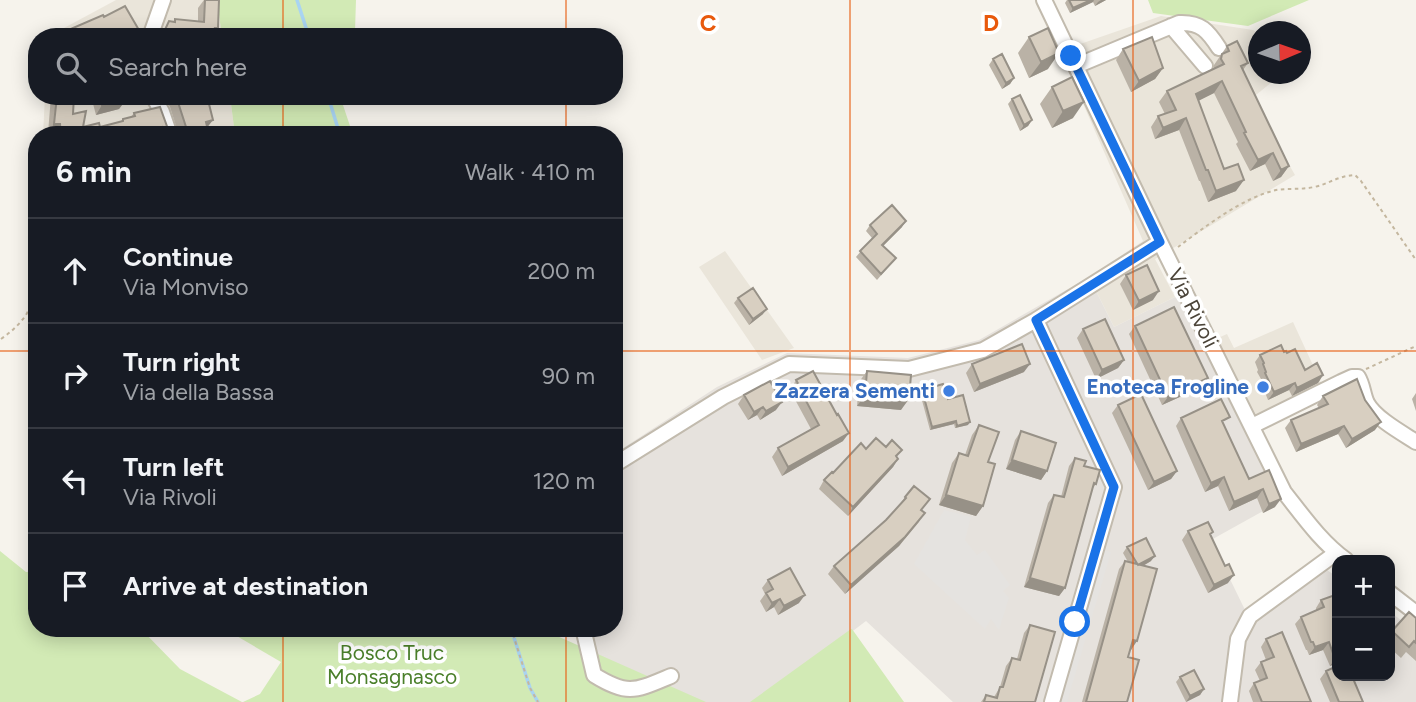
<!DOCTYPE html>
<html lang="en">
<head>
<meta charset="utf-8">
<style>
	:root { --surface:#171b24; --page:#242831; --text:#f1f3f6; --muted:#9ea1a6; --line:#363941 }
	body { margin:0; font-family:Figtree,sans-serif; background:var(--page); color:var(--text) }
	.controls { position:absolute; right:21px; bottom:21px; display:grid; overflow:hidden; border-radius:14px; box-shadow:0 4px 18px #0003 }
	.controls button { width:63px; height:63px; display:grid; place-items:center; padding:0; border:0; border-bottom:2px solid var(--line); background:var(--surface); color:var(--text); font:35px sans-serif }
	.compass { position:absolute; left:1248px; top:21px; width:63px; height:63px; border-radius:50%; background:var(--surface); box-shadow:0 4px 18px #0003; rotate:88deg }
	.stop { position:absolute; width:21px; height:21px; margin:-16px; border:5px solid #1a73e8; border-radius:50%; background:#fff }
	.stop.end { background:#1a73e8; border-color:#fff; box-shadow:0 2px 7px #0008 }
	.list { margin:0; padding:0; list-style:none }
	h2 { display:flex; justify-content:space-between; align-items:center; height:91px; margin:0; padding:0 28px; font-size:30px }
	h2 small { font-size:23px; font-weight:400; color:var(--muted) }
	.list li { display:grid; grid-template-columns:46px 1fr auto; gap:21px; align-items:center; box-sizing:border-box; height:105px; padding:0 28px; border-top:2px solid var(--line) }
	.list b { display:block; font-size:26px; white-space:nowrap }
	.list p { margin:0; font-size:23px; white-space:nowrap; color:var(--muted) }
	.list em { font-size:23px; font-style:normal; color:var(--muted) }
	.icon { flex:none; width:38px; height:38px; fill:none; stroke:currentColor; stroke-width:2; stroke-linecap:round; stroke-linejoin:round }
	.map { position:relative; flex:none; width:1416px; height:702px; overflow:hidden }
	.search { position:absolute; background:var(--surface); box-shadow:0 4px 18px #0003; left:28px; top:28px; width:595px; height:77px; display:flex; align-items:center; gap:18px; box-sizing:border-box; padding:0 24px; border-radius:28px; color:var(--muted); font-size:26px }
	.panel { position:absolute; background:var(--surface); box-shadow:0 4px 18px #0003; left:28px; top:126px; width:595px; height:511px; border-radius:28px }
	.map>svg:first-child { display:block }
</style>
</head>
<body>
<div class="map">
<svg width="1416" height="702" viewBox="0 0 1416 702">
	<rect width="100%" height="100%" fill="#f6f3ec"/>
	<!-- residential -->
	<path fill="#eae5da" d="M116 0H217L222 37H51V35Z
		M1161 16 1253 30 1258 33V74H1282L1251 99 1295 175 1155 259 1175 297 1114 327 1089 277 1143 241 1060 51Z
		M45 96H230L235 135H43Z
		M725 251 794 348 762 360 699 267Z
		M1293 322 1323 387 1254 418 1218 338 1227 334 1234 348Z"/>
	<!-- industrial -->
	<path fill="#e6e2dd" d="M1089 277 1114 327 1175 297 1218 338 1254 418 1274 505 1211 540 1245 610 1327 570 1337 577V676H1390V612L1416 631V702H953L866 621 808 665 764 702H633L602 695 587 628H614V454L717 387 787 353 908 358 979 340Z"/>
	<!-- green -->
	<path fill="#d2eab5" d="M217 0H356L355 31 321 37H222Z
		M1148 0H1309L1248 26 1153 13Z
		M230 96H340L353 135H235Z
		M0 551 26 572 37 571V628H140L180 669 242 702H0Z
		M223 628H539L706 702H243L260 694 281 662Z
		M852 629 904 702H750L851 629Z"/>
	<!-- parking -->
	<path fill="#e5e3e0" d="M944 510 971 517 965 540 977 555 985 550 1010 585 1003 591 1009 598 999 630 991 619 985 629 914 564Z
		M1104 550 1111 552 1079 661 1067 702H1060Z"/>
	<g fill="none" stroke-linecap="round" stroke-linejoin="round">
		<!-- stream -->
		<path stroke="#a9d4f2" stroke-width="3.5" d="M297 0 309 37
			M328 96 340 135
			M511 628 530 688 538 702"/>
		<!-- minor casing -->
		<g stroke="#c2bbae" stroke-width="18">
			<path id="minor" d="M1044 0 1160 242 1284 492C1303 516 1321 542 1346 560
				M1171 26 1205 66
				M150 37 163 0
				M1076 66 1179 23C1201 22 1208 31 1219 48
				M153 96 162 112 170 135
				M1036 320 1114 487 1052 702
				M1252 426 1341 382 1352 377H1358C1363 385 1363 395 1367 403 1375 418 1402 433 1416 442
				M614 465 723 397 789 364 909 369 983 350 1036 320 1160 242
				M1390 593 1416 613
				M583 628 594 675C628 696 635 691 671 676
				M1230 702 1238 639 1250 616 1336 553"/>
		</g>
		<!-- path -->
		<path stroke="#c4b79f" stroke-width="2" stroke-dasharray="3.5 3.5" stroke-linecap="butt" d="M1178 247C1206 226 1242 198 1276 190 1288 188 1301 190 1314 187 1329 184 1337 176 1355 175L1361 181 1416 260
			M1 339C11 332 19 325 26 315 30 308 31 300 37 295
			M1366 369 1416 346
			M511 628 530 688 538 702"/>
		<!-- minor -->
		<use href="#minor" stroke="#fff" stroke-width="14"/>
	</g>
	<!-- wall -->
	<path fill="#bab2a6" d="M204 0H219L218 28 216 32 217 37H160L169 21 173 22 175 19 198 21V8Z
		M1067 0H1106L1095 6 1093 2 1070 13 1065 3Z
		M104 17 143 37H62L66 31Z
		M1029 37 1048 69 1029 78 1018 53Z
		M1227 46 1248 63 1243 70 1289 166 1281 177 1273 181 1265 164 1250 171 1236 144 1238 142 1214 93 1198 101 1224 169 1236 191 1208 202 1200 181H1199L1179 130 1155 139 1151 127 1158 116 1165 114 1159 102 1167 91 1214 68V65Z
		M1123 49 1163 68 1155 79 1131 92 1116 60Z
		M993 59 1014 78 1010 84 1002 89 989 65Z
		M1052 87 1073 118 1052 128 1040 104Z
		M51 96H74L73 114 83 127H100L120 122 123 119 131 117 134 113 168 129 171 133 175 135H54V134L48 133Z
		M91 96H141L125 101 119 109 96 115Z
		M164 96 197 97 207 128 179 135 170 107Z
		M1012 99 1032 120 1028 126 1020 131 1008 104Z
		M870 225 902 227 883 246 896 258 877 280 856 257 872 238 866 231Z
		M1126 275 1153 300 1133 310 1120 284Z
		M738 298 763 314 749 325 734 303Z
		M1135 326 1208 378 1202 387 1162 405 1129 334Z
		M1083 329 1124 360 1118 368 1096 379 1077 338Z
		M1284 352 1287 353 1305 370 1323 375 1318 383 1292 396 1289 390 1268 400 1260 380 1261 379 1257 372 1258 370 1255 362 1260 355Z
		M972 364 1024 372 974 392 966 373Z
		M867 371 901 410 857 406 859 382Z
		M796 380 843 441 782 476 772 457 778 448 811 429 792 394 793 393 791 389Z
		M922 390 948 399 968 425 955 428 954 424 930 430 920 393Z
		M1416 393V411L1412 399Z
		M744 395 776 410 760 420 757 415 748 420 738 404Z
		M1323 396 1375 430 1346 448 1338 434 1296 452 1285 428 1291 420 1319 408 1317 405Z
		M1118 405 1177 471 1171 479 1148 490 1112 413Z
		M1181 418 1224 425 1249 479 1269 470 1275 507 1263 513 1257 498 1229 511 1218 486 1205 492 1176 426Z
		M979 425 988 462 983 506 976 516 939 505 952 463 959 453 965 455 972 435Z
		M1021 431 1047 471 1041 480 1006 469 1015 440Z
		M866 449 897 457 898 459 893 467 848 516 819 489 824 480Z
		M1075 458 1084 466 1096 484 1093 488 1065 588 1059 596 1024 587 1048 503 1054 495 1061 497 1069 466Z
		M905 497 922 511 919 522 899 546 845 594 828 574 834 566 886 520 899 506Z
		M1188 531 1211 536 1228 583 1208 593 1182 540Z
		M1127 547 1151 561 1143 566 1131 650 1130 649 1128 657 1127 702H1082L1119 569 1125 561 1128 562 1123 553Z
		M768 580 799 603 778 615 774 607 766 612 760 601 765 594 762 588Z
		M1335 595 1337 663 1330 666 1323 650 1309 655 1307 650H1306L1295 624 1301 617 1316 610V608L1321 600Z
		M1409 612 1416 618V661L1406 652 1401 658 1390 648V634Z
		M1030 625 1035 702H981L986 695 994 697 1000 687 1006 666 1012 658 1017 659 1024 633Z
		M1266 639 1311 702H1253L1249 691 1254 683 1260 681 1255 670 1261 662 1266 660 1261 647Z
		M1326 671 1363 702H1330L1320 679Z
		M1180 677 1204 689 1200 695 1186 702 1176 682Z"/>
	<!-- shaded-wall -->
	<path fill="#979187" d="M1091 0H1094L1093 2 1070 13 1073 8Z
		M1101 0H1106L1095 6 1098 2Z
		M1059 53 1048 69 1029 78 1041 62Z
		M1163 68 1155 79 1131 92 1139 81Z
		M1014 78 1010 84 1002 89 1006 83Z
		M1222 81 1214 93 1188 106 1196 94Z
		M121 96H141L125 101 119 109 96 115 102 105Z
		M1084 102 1073 118 1052 128 1063 111Z
		M1186 118 1179 130 1155 139 1163 128Z
		M213 120 206 129V122Z
		M1032 120 1028 126 1020 131 1024 125Z
		M54 124H60L54 134 48 133Z
		M162 127 157 135H136Z
		M1273 153 1265 164 1250 171 1258 160Z
		M1289 166 1281 177 1273 181 1281 170Z
		M1244 180 1236 191 1208 202 1216 191Z
		M906 221 902 227 878 251 882 245Z
		M1159 291 1153 300 1133 310 1139 301Z
		M767 309 763 314 749 325 753 319Z
		M1124 360 1118 368 1096 379 1102 370Z
		M1030 364 1024 372 974 392 980 384Z
		M1323 375 1318 383 1292 396 1297 388Z
		M1208 378 1202 387 1162 405 1168 397Z
		M1295 383 1289 390 1268 400 1274 392Z
		M865 395 909 399 901 410 857 406Z
		M782 402 776 410 760 420 766 411Z
		M763 407 757 415 748 420 754 412Z
		M956 421 954 424 930 430 932 427Z
		M970 422 968 425 955 428 957 426Z
		M1381 422 1375 430 1346 448 1352 439Z
		M1344 426 1338 434 1296 452 1301 444Z
		M849 433 843 441 782 476 788 467Z
		M898 459 893 467 848 516 853 507Z
		M1012 460 1047 471 1041 480 1006 469Z
		M1177 471 1171 479 1148 490 1154 482Z
		M1224 477 1218 486 1205 492 1211 483Z
		M1263 489 1257 498 1229 511 1234 502Z
		M946 495 983 506 976 516 939 505Z
		M1281 499 1275 507 1263 513 1269 504Z
		M925 513 899 546 845 594 851 585Z
		M1155 556 1151 561 1134 571 1138 565Z
		M1234 575 1228 583 1208 593 1214 585Z
		M1030 578 1065 588 1059 596 1024 587Z
		M805 595 799 603 778 615 784 606Z
		M780 599 774 607 766 612 772 603Z
		M1133 640 1137 641 1131 650 1127 648Z
		M1329 642 1323 650 1309 655 1315 647Z
		M1337 658V663L1330 666 1335 659Z
		M1204 689 1200 695 1186 702 1190 696Z"/>
	<!-- building -->
	<path fill="#d8cfc1" stroke="#979187" stroke-width="2" d="M205 0H219L218 28H215L217 37H161L163 34 169 21 175 22V19L204 22Z
		M1069 0H1091L1073 8Z
		M125 6 143 37H85V34L79 37H69L66 31 103 15 104 17Z
		M1048 28 1059 53 1041 62 1029 37Z
		M1152 37 1163 68 1139 81 1123 49Z
		M1237 41 1248 63 1241 66 1289 166 1281 170 1273 153 1258 160 1244 133 1246 132 1222 81 1196 94 1224 169 1238 164 1244 180 1216 191 1208 170H1206L1186 118 1163 128 1158 116 1176 110 1167 91 1224 64 1221 59 1222 54 1229 51 1227 46Z
		M1002 54 1014 78 1006 83 993 59Z
		M1072 77 1084 102 1063 111 1052 87Z
		M1020 95 1032 120 1024 125 1012 99Z
		M57 96H74L73 114 86 111 83 127 99 123 100 127 123 121V119L135 116 134 113 160 107 168 129 171 133 175 135H165L162 127 136 135H61L60 124H54Z
		M100 96H124L125 100 102 105Z
		M176 96H207L213 120 206 122 209 135H178L180 134 184 131 186 127Z
		M892 205 906 221 882 245 896 258 881 274 860 251 877 234 870 225Z
		M1147 265 1159 291 1139 301 1126 275Z
		M753 288 767 309 753 319 738 298Z
		M1174 307 1208 378 1168 397 1135 326Z
		M1105 319 1124 360 1102 370 1083 329Z
		M1022 344 1030 364 980 384 972 364Z
		M1281 345 1284 352 1286 351 1287 353 1295 349 1305 370 1317 363 1323 375 1297 388 1295 383 1274 392 1265 373 1266 372 1263 364 1264 363 1260 355Z
		M813 371 837 415 838 414 849 433 788 467 778 448 819 425 798 386 799 385 796 380Z
		M867 371 911 375 909 399 865 395Z
		M1357 379 1365 400 1381 422 1352 439 1344 426 1301 444 1291 420 1328 404 1323 396Z
		M770 381 782 402 766 411 763 407 754 412 744 395Z
		M943 384 948 399 963 395 970 422 957 426 956 421 932 427 922 390Z
		M1141 394 1177 471 1154 482 1118 405Z
		M1221 399 1230 417 1222 421 1249 479 1269 470 1281 499 1269 504 1263 489 1234 502 1224 477 1211 483 1181 418Z
		M979 425 999 432 988 462 995 464 983 506 946 495 959 453 968 456Z
		M1021 431 1056 443 1047 471 1012 460Z
		M876 438 886 447 892 440 902 450 896 456 898 459 853 507 824 480 832 472 833 473 861 443 866 449Z
		M1075 458 1086 461 1084 466 1100 470 1096 484 1094 483 1065 588 1030 578 1054 495 1064 497Z
		M914 486 930 499 921 510 925 513 905 537 851 585 834 566 886 520 906 498 905 497Z
		M1208 522 1213 532 1210 534 1225 566 1229 564 1234 575 1214 585 1188 531Z
		M1146 538 1155 556 1138 565 1127 547Z
		M1125 561 1157 569 1137 641 1133 640 1128 657 1139 660 1127 702H1086Z
		M790 568 805 595 784 606 780 599 772 603 766 593 773 589 768 580Z
		M1335 595 1337 600V658L1335 659 1329 642 1315 647 1313 642H1311L1301 617 1324 607 1321 600Z
		M1409 612 1416 618V643L1414 641 1409 647 1392 631Z
		M1030 625 1055 632 1035 702H984L986 695 997 698 1000 687H1003L1012 658 1020 660Z
		M1282 632 1311 702H1262L1254 683 1267 678 1261 662 1274 657 1266 639Z
		M1337 666V676H1352L1363 702H1339L1326 671Z
		M1194 670 1204 689 1190 696 1180 677Z"/>
	<g fill="none" stroke-linecap="round" stroke-linejoin="round">
		<!-- route -->
		<path stroke="#1a73e8" stroke-width="9" d="M1071 56 1160 242 1036 320 1114 487 1075 622"/>
	</g>
	<!-- grid -->
	<path fill="none" stroke="#e8590c" stroke-width="2" stroke-opacity="0.55" d="M283 0V37M566 0V37M850 0V702M1133 0V702M283 96V135M566 96V135M0 351H37M614 351H1416M283 628V702M566 628V702"/>
	<!-- markers -->
	<g fill="#3f7fe0" stroke="#fff" stroke-width="2.5">
		<circle cx="1263" cy="387" r="7"/>
		<circle cx="949" cy="391" r="7"/>
	</g>
	<g text-anchor="middle" stroke-width="7" stroke-linejoin="round" paint-order="stroke">
		<!-- street labels -->
		<g font-size="21" fill="#4b4439" stroke="#fff">
			<text transform="translate(1193 308) rotate(63)" y="7">Via Rivoli</text>
		</g>
		<!-- shop labels -->
		<g font-size="21" font-weight="bold" fill="#366cbe" stroke="#fff" text-anchor="end">
			<text x="1249" y="394">Enoteca Frogline</text>
			<text x="935" y="398">Zazzera Sementi</text>
		</g>
		<!-- park labels -->
		<g font-size="21" fill="#4a7f2a" stroke="#fff">
			<text x="392" y="660">Bosco Truc<tspan x="392" dy="24">Monsagnasco</tspan></text>
		</g>
	</g>
	<g font-size="23" text-anchor="middle" font-weight="bold" fill="#e8590c" stroke="#fff" stroke-width="7" stroke-linejoin="round" paint-order="stroke">
		<text x="708" y="31">C</text>
		<text x="991" y="31">D</text>
	</g>
</svg>
<div class="controls">
<button>+</button>
<button>−</button>
</div>
<svg class="compass" viewBox="-18 -18 36 36"><path d="M0-13l5 13h-10z" fill="#e53935"/><path d="M0 13l5-13h-10z" fill="#9ea1a6"/></svg>
<div class="stop" style="left:1075px;top:622px"></div>
<div class="stop end" style="left:1071px;top:56px"></div>
<div class="search"><svg class="icon" aria-label="search" viewBox="0 0 24 24"><circle cx="10" cy="10" r="6"/><path d="M15 15l6 6"/></svg>Search here</div>
<section class="panel">
<h2>6 min<small>Walk · 410 m</small></h2>
<ul class="list">
<li><svg class="icon" aria-label="ahead" viewBox="0 0 24 24"><path d="M12 20V5M6 11l6-6 6 6"/></svg><div><b>Continue</b><p>Via Monviso</p></div><em>200 m</em></li>
<li><svg class="icon" aria-label="right" viewBox="0 0 24 24"><path d="M7 20v-9h11M14 6l5 5-5 5"/></svg><div><b>Turn right</b><p>Via della Bassa</p></div><em>90 m</em></li>
<li><svg class="icon" aria-label="left" viewBox="0 0 24 24"><path d="M17 20v-9H6M10 6l-5 5 5 5"/></svg><div><b>Turn left</b><p>Via Rivoli</p></div><em>120 m</em></li>
<li><svg class="icon" aria-label="arrive" viewBox="0 0 24 24"><path d="M6 21V4h12l-3 4 3 4H6"/></svg><div><b>Arrive at destination</b></div></li>
</ul>
</section>
</div>
</body>
</html>
